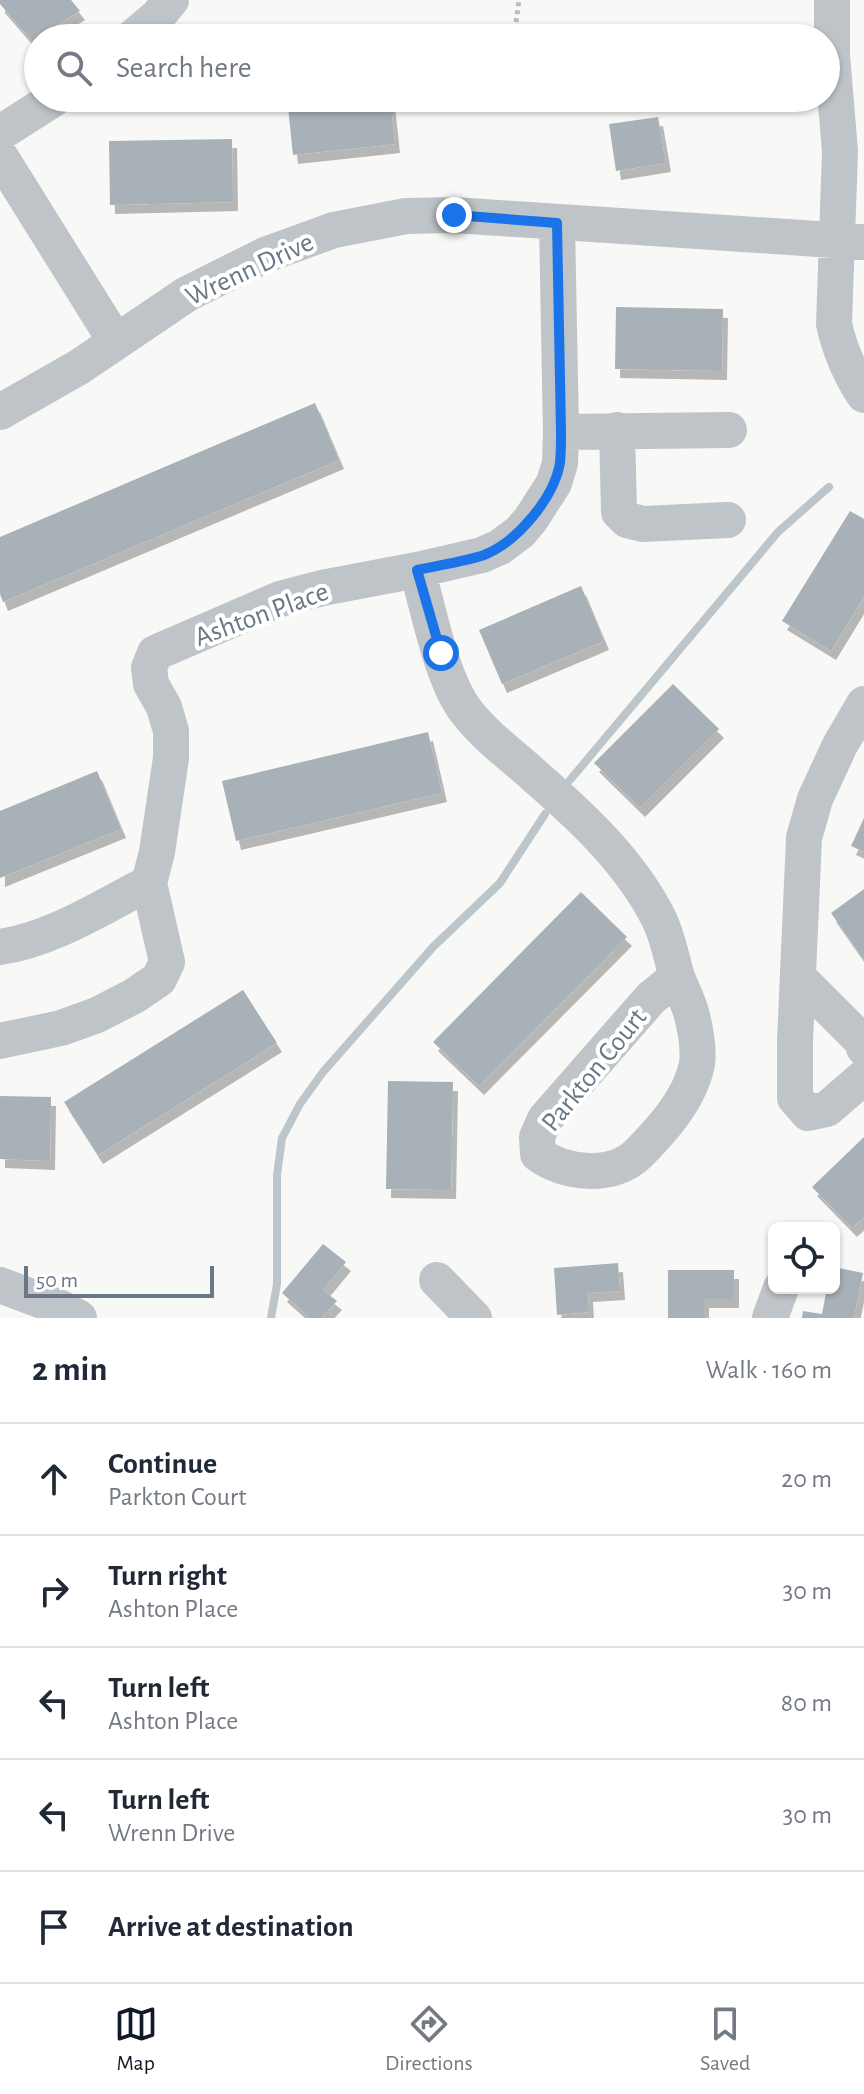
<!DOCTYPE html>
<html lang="en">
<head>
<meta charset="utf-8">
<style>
	:root { --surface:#fff; --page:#f2f2f3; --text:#1f2937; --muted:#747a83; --line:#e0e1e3; --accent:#111827 }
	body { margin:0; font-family:"Alegreya Sans",sans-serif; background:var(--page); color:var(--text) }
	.controls { position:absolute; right:24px; bottom:24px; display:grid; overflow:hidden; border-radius:12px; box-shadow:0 2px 6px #0004 }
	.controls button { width:72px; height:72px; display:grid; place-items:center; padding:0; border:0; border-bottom:2px solid var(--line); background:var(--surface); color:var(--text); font:40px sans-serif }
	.scale { position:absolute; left:24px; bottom:20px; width:190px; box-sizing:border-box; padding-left:8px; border:4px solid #687886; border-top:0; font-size:22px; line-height:28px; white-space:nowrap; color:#687886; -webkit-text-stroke:6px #fff; paint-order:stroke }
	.stop { position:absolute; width:24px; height:24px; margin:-18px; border:6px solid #1a73e8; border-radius:50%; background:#fff }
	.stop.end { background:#1a73e8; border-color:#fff; box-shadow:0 2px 8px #0008 }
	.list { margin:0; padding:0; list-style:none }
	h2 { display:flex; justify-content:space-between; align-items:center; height:104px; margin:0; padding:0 32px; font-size:34px }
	h2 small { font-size:26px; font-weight:400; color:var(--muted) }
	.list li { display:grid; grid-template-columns:52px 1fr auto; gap:24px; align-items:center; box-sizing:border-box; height:112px; padding:0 32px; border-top:2px solid var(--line) }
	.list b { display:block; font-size:30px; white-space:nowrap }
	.list p { margin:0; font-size:26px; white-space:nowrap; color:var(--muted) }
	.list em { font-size:26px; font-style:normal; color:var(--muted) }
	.icon { flex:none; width:44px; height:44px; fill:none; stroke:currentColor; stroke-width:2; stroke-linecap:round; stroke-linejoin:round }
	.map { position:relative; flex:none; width:864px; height:1318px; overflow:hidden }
	.search { position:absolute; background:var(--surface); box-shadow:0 2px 6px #0004; left:24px; right:24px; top:24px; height:88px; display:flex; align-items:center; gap:20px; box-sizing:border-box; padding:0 28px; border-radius:44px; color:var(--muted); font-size:30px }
	.sheet { height:664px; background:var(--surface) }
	nav { display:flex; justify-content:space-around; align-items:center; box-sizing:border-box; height:112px; border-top:2px solid var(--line); background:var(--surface); font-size:22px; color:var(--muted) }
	nav a { display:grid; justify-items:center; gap:4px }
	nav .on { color:var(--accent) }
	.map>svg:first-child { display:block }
</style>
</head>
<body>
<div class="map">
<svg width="864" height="1318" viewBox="0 0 864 1318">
	<defs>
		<filter id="shadow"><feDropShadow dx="5" dy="9" stdDeviation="0" flood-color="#0004"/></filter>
	</defs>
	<rect width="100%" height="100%" fill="#f8f8f6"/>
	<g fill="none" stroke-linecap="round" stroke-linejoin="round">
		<!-- stream -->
		<path stroke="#bbc5ca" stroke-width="8" d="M570 780 778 532 829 487
			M271 1318 277 1284V1175L282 1138 300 1104 323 1072 433 947 500 883 545 814"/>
	</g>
	<!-- building -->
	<path fill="#a8b1b7" filter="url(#shadow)" d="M0 0H71L80 11 32 41 0 4Z
		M287 98H390L395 144 293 155Z
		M658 117 666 163 616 171 609 124Z
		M232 139 233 202 110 205 109 141Z
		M616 307 723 309 722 371 615 369Z
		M315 403 339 460 3 602 0 594V537Z
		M850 511 864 519V597L831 651 782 621Z
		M581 586 604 641 502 684 479 630Z
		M673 684 719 729 640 808 594 763Z
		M428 732 442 793 236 841 222 781Z
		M97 771 121 829 0 878V811Z
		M864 818V852L851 846Z
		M864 889V960L831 913Z
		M581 892 627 937 479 1086 433 1042Z
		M243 990 277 1043 98 1155 64 1102Z
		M388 1081 453 1082 451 1190 386 1189Z
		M0 1096 51 1097 50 1161 0 1159Z
		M864 1137V1217L852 1228 812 1187Z
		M323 1244 346 1262 323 1290 337 1301 321 1318H310L282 1293Z
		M618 1263 620 1291 588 1293 589 1312 557 1315 554 1268Z
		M834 1267 863 1273 854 1318H802L803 1311 822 1314 827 1288H834Z
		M668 1270H734V1299H704V1318H668Z"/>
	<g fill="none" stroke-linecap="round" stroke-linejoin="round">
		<!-- path -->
		<path stroke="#babdc0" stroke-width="5" stroke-dasharray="4 4" stroke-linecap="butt" d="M514 38 519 0"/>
		<!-- minor -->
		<path stroke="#bfc4c8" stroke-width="36" d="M832 0V55L840 151 834 324C840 351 849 372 864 395
			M132 38 158 16 171 0
			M0 133 55 98
			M0 156 116 342
			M0 412 79 367 187 294 265 255 334 230 406 216 454 215 864 242
			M617 430 619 512 627 520 643 524 728 520
			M561 432 729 430
			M417 570C429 610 440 673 463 707 482 734 513 756 537 778 584 819 631 863 659 919 668 937 671 957 677 977 682 990 689 1003 692 1016 696 1032 699 1048 697 1064 690 1099 662 1130 638 1154 613 1179 564 1174 538 1154L537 1137 545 1119 651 998 677 977
			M864 704 840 745 815 799 804 838 795 1041V1098L808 1113 827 1109 864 1077
			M0 947C53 939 102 907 149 883
			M798 977 863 1042 864 1048
			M0 1041 61 1028 97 1015 134 996 159 979 167 962 149 883 157 852 171 758V731L164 707 151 684 149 668 155 653 280 599 322 588 417 570 482 555 500 547 520 532 531 519 554 483 560 463 561 432 557 223
			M437 1280 474 1318
			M0 1285 61 1308 79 1318
			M770 1318 781 1288"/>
	</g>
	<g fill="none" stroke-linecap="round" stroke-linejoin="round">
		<!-- route -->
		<path stroke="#1a73e8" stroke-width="10" d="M441 653 417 570C439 565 463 562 484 555 517 542 554 498 560 463 561 453 561 442 561 432L557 223 454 215"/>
	</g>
	<g text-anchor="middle" stroke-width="8" stroke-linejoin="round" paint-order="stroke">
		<!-- street labels -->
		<g font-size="28" fill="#687886" stroke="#fff">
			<text transform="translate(249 268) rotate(-25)" y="10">Wrenn Drive</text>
			<text transform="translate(261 613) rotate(-20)" y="10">Ashton Place</text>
			<text transform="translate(593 1069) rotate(-51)" y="10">Parkton Court</text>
		</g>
	</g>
</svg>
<div class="controls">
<button><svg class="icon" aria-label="locate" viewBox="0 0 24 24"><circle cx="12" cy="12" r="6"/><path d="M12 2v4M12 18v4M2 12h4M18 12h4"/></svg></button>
</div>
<div class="scale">50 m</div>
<div class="stop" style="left:441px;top:653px"></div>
<div class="stop end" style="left:454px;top:215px"></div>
<div class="search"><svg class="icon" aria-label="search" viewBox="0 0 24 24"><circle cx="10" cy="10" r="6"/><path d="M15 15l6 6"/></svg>Search here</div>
</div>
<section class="sheet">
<h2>2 min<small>Walk · 160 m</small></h2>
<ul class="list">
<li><svg class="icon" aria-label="ahead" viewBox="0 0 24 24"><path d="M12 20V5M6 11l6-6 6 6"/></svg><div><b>Continue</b><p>Parkton Court</p></div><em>20 m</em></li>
<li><svg class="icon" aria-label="right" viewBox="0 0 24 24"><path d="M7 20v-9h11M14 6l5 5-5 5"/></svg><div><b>Turn right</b><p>Ashton Place</p></div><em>30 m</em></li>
<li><svg class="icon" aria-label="left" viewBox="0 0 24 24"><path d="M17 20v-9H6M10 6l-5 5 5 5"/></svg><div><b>Turn left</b><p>Ashton Place</p></div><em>80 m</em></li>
<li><svg class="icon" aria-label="left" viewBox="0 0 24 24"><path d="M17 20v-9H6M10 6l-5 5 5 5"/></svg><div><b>Turn left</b><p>Wrenn Drive</p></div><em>30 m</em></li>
<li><svg class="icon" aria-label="arrive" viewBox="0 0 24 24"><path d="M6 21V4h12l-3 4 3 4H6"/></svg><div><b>Arrive at destination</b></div></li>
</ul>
</section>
<nav>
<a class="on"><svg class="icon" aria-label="map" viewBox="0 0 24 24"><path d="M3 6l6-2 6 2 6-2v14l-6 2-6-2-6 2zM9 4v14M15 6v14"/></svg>Map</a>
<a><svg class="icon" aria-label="directions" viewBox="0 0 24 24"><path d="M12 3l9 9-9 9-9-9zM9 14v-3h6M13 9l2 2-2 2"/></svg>Directions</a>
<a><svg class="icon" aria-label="saved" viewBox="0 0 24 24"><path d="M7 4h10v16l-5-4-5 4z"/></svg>Saved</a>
</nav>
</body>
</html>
